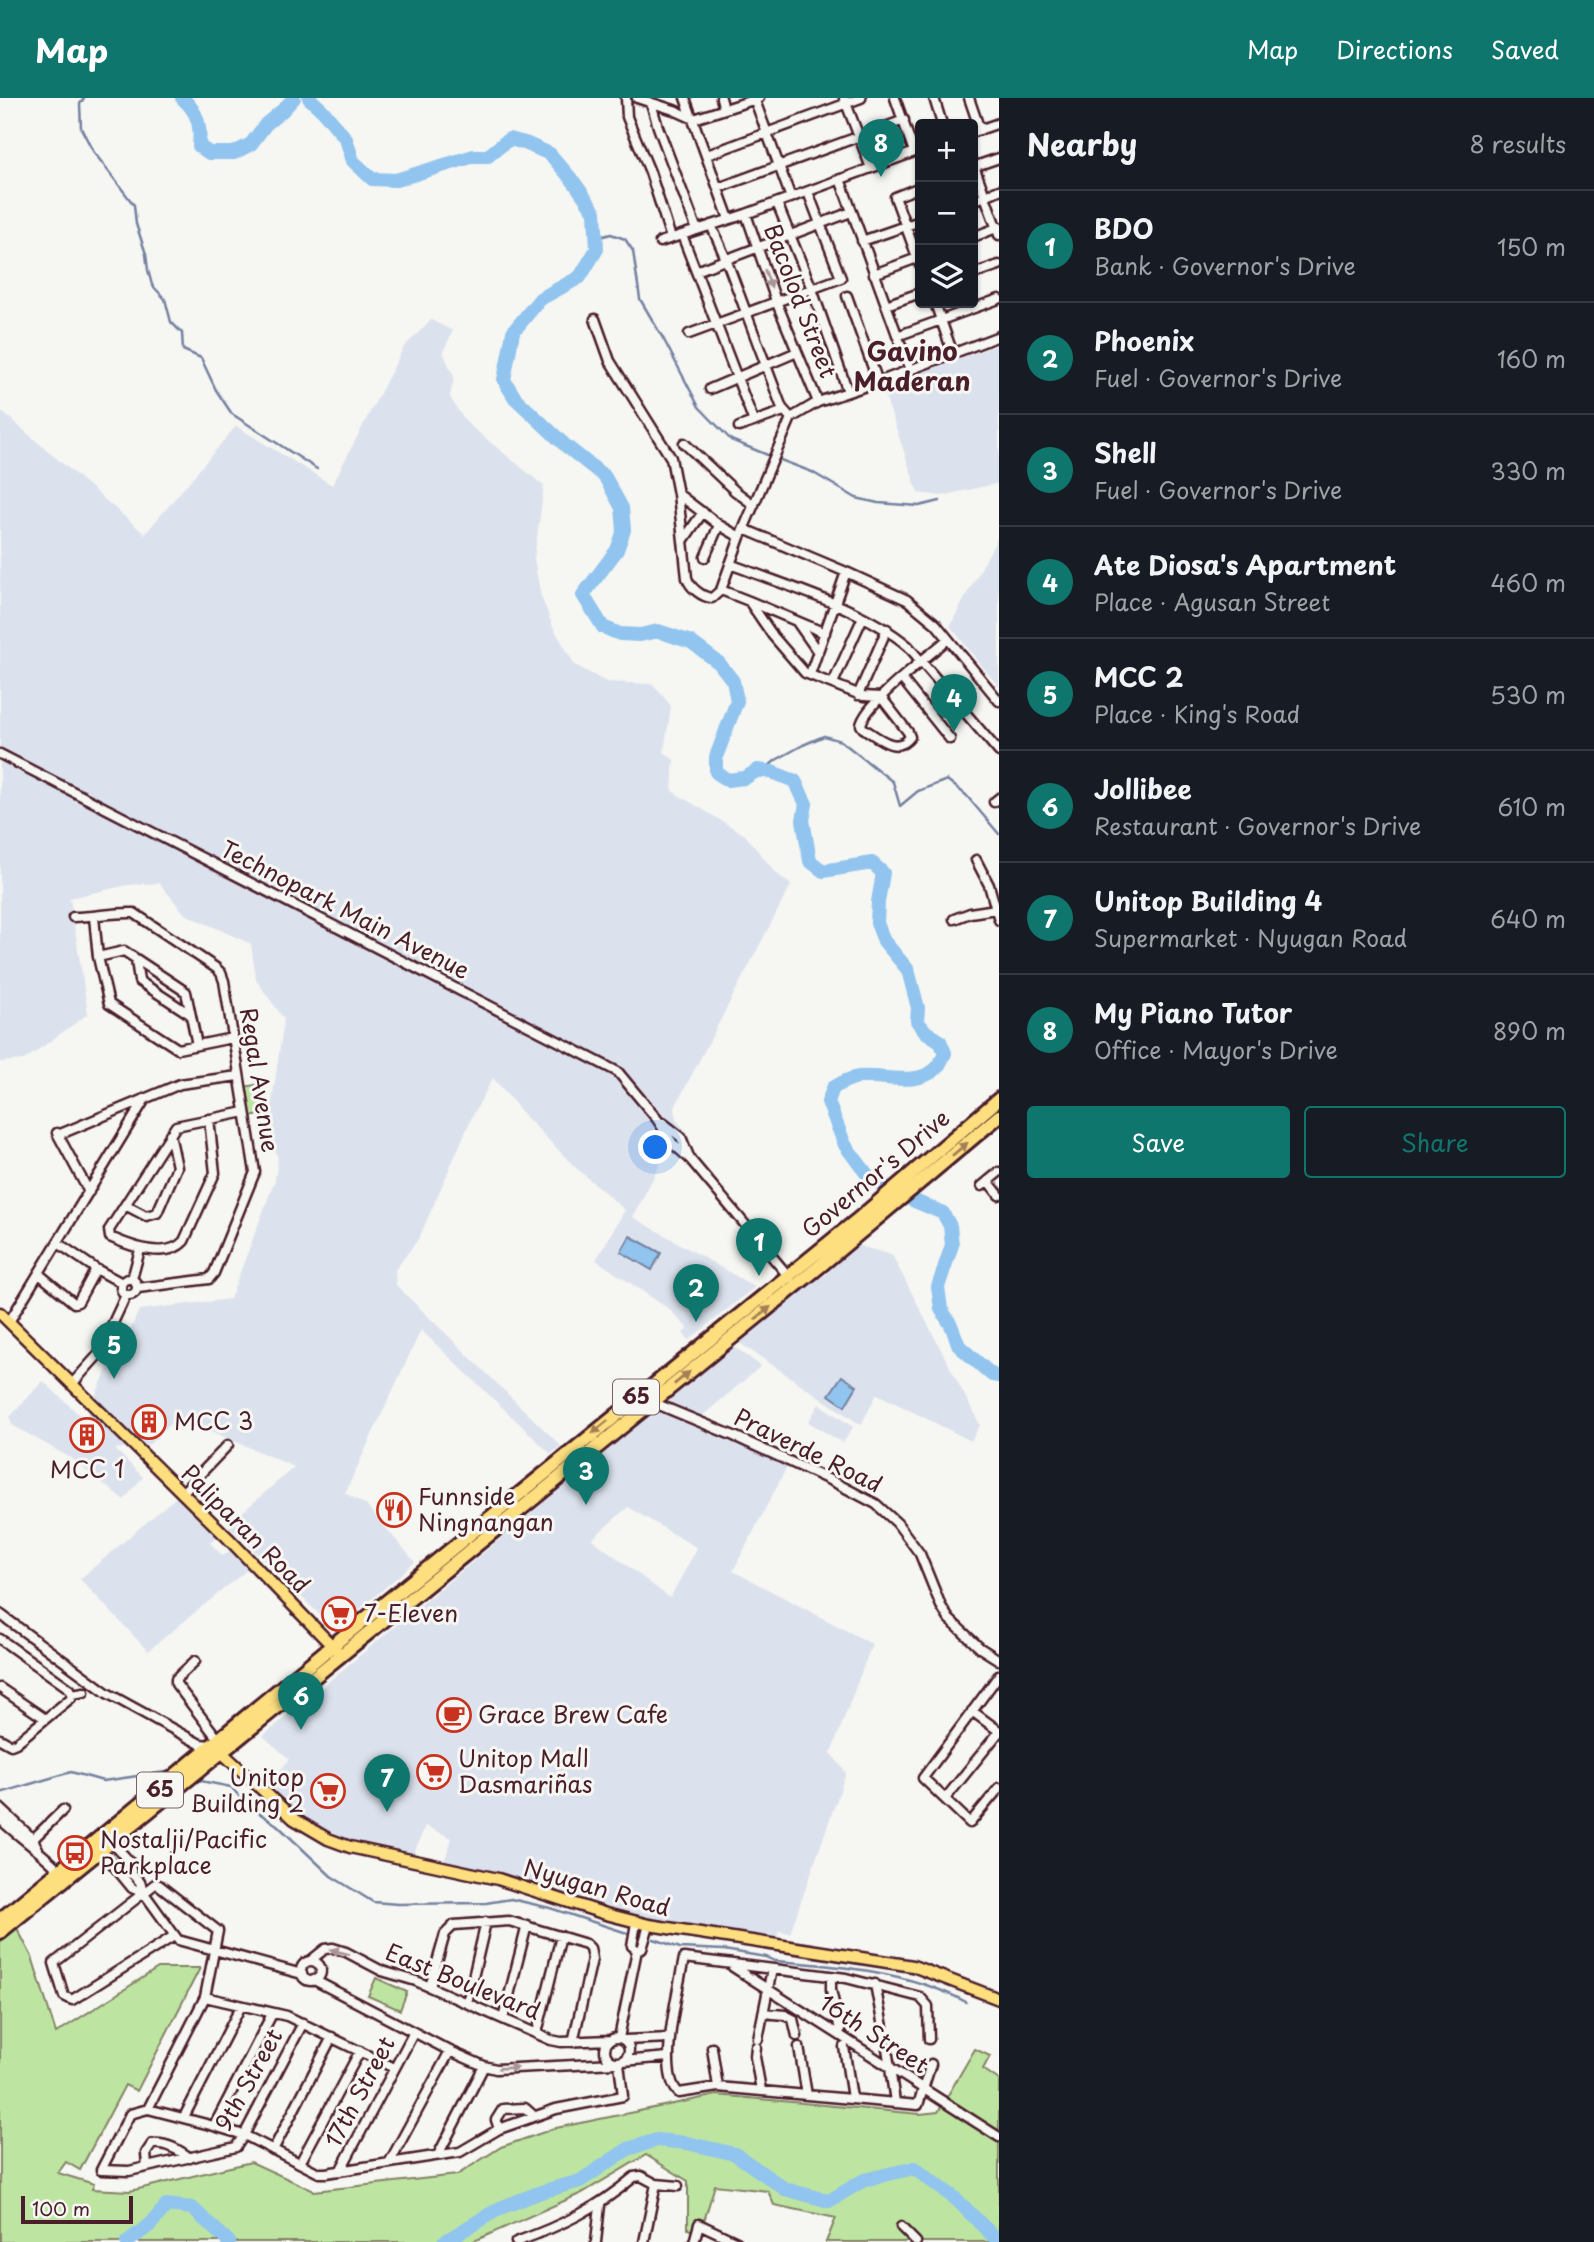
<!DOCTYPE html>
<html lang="en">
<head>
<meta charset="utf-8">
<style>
	:root { --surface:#171b24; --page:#20242c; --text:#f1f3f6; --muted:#9ea1a6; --line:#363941; --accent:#0f766e }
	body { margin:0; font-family:"Playpen Sans",sans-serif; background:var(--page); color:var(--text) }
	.controls { position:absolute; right:21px; top:21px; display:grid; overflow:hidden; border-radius:7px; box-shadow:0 2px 5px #0004 }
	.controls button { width:63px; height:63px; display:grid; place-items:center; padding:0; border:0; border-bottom:2px solid var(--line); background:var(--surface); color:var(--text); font:35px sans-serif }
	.scale { position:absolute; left:21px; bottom:18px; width:112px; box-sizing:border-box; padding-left:7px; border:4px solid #4a1f2b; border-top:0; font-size:19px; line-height:24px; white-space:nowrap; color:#4a1f2b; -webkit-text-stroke:5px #f6f6f2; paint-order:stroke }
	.you { position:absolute; left:656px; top:1050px; width:24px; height:24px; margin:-18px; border:5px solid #fff; border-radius:50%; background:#1a73e8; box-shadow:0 0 0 10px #1a73e833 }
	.badge { display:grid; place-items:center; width:46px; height:46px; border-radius:50%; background:var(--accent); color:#fff; font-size:23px; font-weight:700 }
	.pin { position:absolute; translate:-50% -58px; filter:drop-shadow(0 2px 4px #0008) }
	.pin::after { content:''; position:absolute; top:37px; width:24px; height:21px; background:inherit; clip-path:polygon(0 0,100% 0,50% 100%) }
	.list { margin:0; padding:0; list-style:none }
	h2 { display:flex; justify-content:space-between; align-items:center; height:91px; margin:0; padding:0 28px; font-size:30px }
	h2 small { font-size:23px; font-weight:400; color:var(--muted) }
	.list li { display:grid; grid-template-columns:46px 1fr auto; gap:21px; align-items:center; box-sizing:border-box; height:112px; padding:0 28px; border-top:2px solid var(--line) }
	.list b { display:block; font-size:26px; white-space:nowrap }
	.list p { margin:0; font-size:23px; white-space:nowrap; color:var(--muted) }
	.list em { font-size:23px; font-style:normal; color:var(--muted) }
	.actions { display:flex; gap:14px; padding:21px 28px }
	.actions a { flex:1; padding:16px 0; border:2px solid var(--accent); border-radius:7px; text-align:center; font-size:24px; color:var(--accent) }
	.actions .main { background:var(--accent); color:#fff }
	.icon { flex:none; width:38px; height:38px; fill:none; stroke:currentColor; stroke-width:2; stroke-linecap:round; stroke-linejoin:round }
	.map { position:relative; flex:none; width:999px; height:2144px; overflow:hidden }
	header { display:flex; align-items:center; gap:42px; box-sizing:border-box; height:98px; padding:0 35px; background:var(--accent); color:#fff }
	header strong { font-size:33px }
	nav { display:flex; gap:38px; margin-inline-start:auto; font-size:24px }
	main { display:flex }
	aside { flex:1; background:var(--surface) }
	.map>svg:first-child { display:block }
</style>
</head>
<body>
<header>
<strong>Map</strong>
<nav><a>Map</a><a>Directions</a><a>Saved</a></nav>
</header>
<main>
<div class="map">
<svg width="999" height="2144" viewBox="0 0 999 2144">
	<rect width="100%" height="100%" fill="#f6f6f2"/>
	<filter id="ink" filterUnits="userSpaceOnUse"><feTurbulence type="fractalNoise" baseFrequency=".0143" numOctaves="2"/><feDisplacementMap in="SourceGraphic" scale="14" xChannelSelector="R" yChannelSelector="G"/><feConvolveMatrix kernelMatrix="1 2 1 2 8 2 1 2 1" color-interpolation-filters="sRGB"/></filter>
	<g filter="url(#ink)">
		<!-- built -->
		<path fill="#dce2ed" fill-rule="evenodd" d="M431 222 453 233 443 254 454 279 450 299 457 311 468 326 544 388 534 461 541 498 553 529 575 567 606 584 653 586 671 608 664 654 674 662 672 693 745 737 775 774 791 787 675 1009 676 1022 688 1035 667 1053 633 1119 755 1189 689 1242 683 1235 688 1231 669 1211 596 1162 625 1112 575 1069 526 1019 493 980 472 1019 419 1140 395 1172 396 1187 561 1348 551 1356 421 1232 345 1395 366 1407 415 1464 353 1517 341 1506 324 1521 228 1427 294 1369 184 1321 181 1334 171 1325 150 1346 115 1351 143 1379 124 1402 69 1359 12 1327 10 1319 43 1283 85 1322 124 1232H130L139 1212 230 1201 275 1082 278 1060 271 1042 270 1017 284 921 256 882 251 846 185 816 159 785 128 787 70 800 88 916 24 962 0 964V312L145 436 236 328 332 387 404 249Z
			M999 246V385L941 398 918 395 882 289Z
			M999 437V589L950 528Z
			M856 1147 892 1157 980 1327 971 1343 877 1296 861 1327 738 1244 818 1177 822 1179 829 1174 827 1170Z
			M733 1248 761 1268 701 1319 665 1304Z
			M819 1306 853 1329 843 1345 808 1324Z
			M655 1312 731 1342 787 1369 733 1473 872 1546 831 1655 846 1675 790 1835 779 1833 777 1841 682 1828 633 1816 540 1786 444 1764 452 1740 425 1728 413 1758 358 1746 340 1739 303 1719 269 1687 289 1661 263 1638ZM628 1409 697 1450 670 1500 592 1441Z
			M176 1399 216 1439 210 1445 223 1458 230 1452 248 1471 148 1553 80 1481Z"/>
		<!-- green -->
		<path fill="#bde5a1" stroke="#848266" stroke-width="2" d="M261 986 266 1016 249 1019 244 989Z
			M17 1830 32 1859 56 1935 158 1870H200L137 1993 125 1987 80 2072 66 2064 58 2075 94 2086 92 2091 130 2093 251 2064 314 2093 457 2077 501 2049 556 2030 717 1997 920 2016 938 2014 975 1951 990 1958 983 1971 999 1982V2144H826L836 2120 774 2107 768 2093 715 2087 700 2136 688 2131V2083L646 2057 582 2095 472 2144H0V1844Z
			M376 1880 407 1894 400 1912 368 1898Z"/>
		<!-- water -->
		<path fill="#91c4ee" stroke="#7582a0" stroke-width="2" d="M630 1138 661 1155 652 1172 621 1154Z
			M842 1278 857 1288 845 1308 829 1297Z"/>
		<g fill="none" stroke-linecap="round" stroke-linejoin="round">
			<!-- stream -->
			<path stroke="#7582a0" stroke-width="2.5" d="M84 0 80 6 81 30 93 53 134 107 136 126 146 156 148 172 152 187 165 201 171 224 182 235 183 252 201 260 216 292 232 316 317 371
				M596 140 611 136 625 141 633 153 640 201 664 242 699 309 731 342 770 358
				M778 361 812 374 856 400 878 405 919 408 940 403
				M763 673 776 662 803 647 824 638 841 643 893 684 900 708 918 693 947 682 966 697 999 736
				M201 1683 231 1689 247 1707 277 1727 331 1778 373 1804 398 1806 486 1805 511 1801 550 1810 627 1835
				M0 1695 71 1674 103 1683 165 1674
				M654 1841 680 1850 724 1852 766 1859 775 1863C840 1868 907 1873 966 1904"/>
			<!-- river -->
			<path stroke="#91c4ee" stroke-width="14" d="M182 0C198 14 201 27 199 48L209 55H234L251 46 266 26 283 12 294 0
				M309 0 323 13 346 41 353 63 372 81 396 82 474 58H488L509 41 525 45 550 56 574 84 595 114 597 151 580 179 540 201 513 234 504 282 515 300 566 348 605 379 622 410 624 432 617 452 583 497 603 529 620 536 640 537 658 533 691 544 719 565 733 583 737 603 716 659V674L727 682 745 680 758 672 772 674 795 683 806 706 803 722 810 763 823 773 872 765 883 775 878 804 877 825 884 843 908 872 918 910 917 923 926 934 940 943 945 955C943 959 940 966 937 970 917 989 883 977 859 979 850 980 841 985 833 990L828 1004 845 1047 869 1079 896 1095 943 1115 950 1128 952 1147 938 1189 941 1211 951 1227 959 1248 992 1277 999 1278
				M127 2144 150 2127 167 2107 192 2110 229 2144
				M444 2144 500 2110 541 2094 580 2083 628 2051 657 2042 687 2045 735 2056 785 2091 829 2103 864 2082 914 2070 956 2101 999 2144"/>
			<!-- minor casing -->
			<g stroke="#4a1f2b" stroke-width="13">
				<path id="minor" d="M626 0 627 19 650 74 671 140
					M637 0 674 12 694 21
					M685 0 729 121
					M721 0 724 11
					M754 0 791 100
					M844 0 871 70
					M895 0 914 54
					M934 0 942 26
					M969 0 980 32
					M651 5 658 29 697 132
					M694 21 759 0
					M973 34 999 25
					M707 57 861 0
					M973 65 999 137
					M973 69 999 60
					M840 81 910 272
					M920 89 895 99 920 167
					M718 90 904 22
					M973 103 999 92
					M777 105 812 191 848 294
					M746 116 776 203 818 304
					M711 127 726 161 782 310 791 320
					M682 137 754 324
					M973 139 999 129
					M862 143 920 123
					M660 144 746 116 920 52
					M696 173 851 114
					M874 176 920 159
					M973 176 999 167
					M847 198 878 284
					M935 205 953 256
					M886 207 920 195
					M595 221 610 263 671 360 678 396 687 480C690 490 702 499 712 500L721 492 740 439 791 320 818 304 878 284 999 238
					M689 236 841 180 808 94
					M897 238 999 201
					M710 291 797 254
					M739 329 784 313
					M684 345 735 393 754 407
					M678 396 719 427 740 439
					M744 431 846 474 907 502 936 526 999 603
					M683 443 703 414
					M705 459 719 427
					M730 466C786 488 864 510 908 548L999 654
					M721 492 749 503 773 538 805 575 863 598 881 599
					M749 503 825 535
					M797 524 818 554
					M810 576 846 474
					M902 581 950 641
					M833 585 863 519
					M858 597 887 531
					M881 599 908 634 910 639C897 657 877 639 863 630L861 627C865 605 929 558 948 541
					M0 656 618 974 657 1021 673 1046 690 1061 790 1180
					M994 704 999 700
					M976 762 989 787 999 822
					M73 819C94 819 114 814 134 815L216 870 221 875 224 883 255 1074 214 1175 209 1181 138 1190
					M94 819 98 859 109 906 178 951 232 940
					M954 821 970 815 996 811
					M98 859 124 853 186 894 197 947
					M136 862 139 883 188 915
					M209 1021 215 1075 184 1143C167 1162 130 1148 110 1139L109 1132 176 1028 245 1014
					M663 1025 681 1039 690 1061
					M57 1035 89 1094
					M58 1037 180 986 238 978
					M988 1083 999 1097
					M982 1088 999 1074
					M125 1107 146 1118 157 1115 177 1069 170 1036
					M58 1145 96 1171 122 1185
					M39 1176 74 1205 78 1204 96 1171
					M121 1189a8 8 0 1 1 16 0a8 8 0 1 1-16 0Z
					M132 1181 140 1152
					M9 1224 145 1001
					M72 1286 98 1257 126 1197
					M652 1304 734 1338 834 1384 876 1406 897 1425 920 1456 941 1508 949 1521 980 1550 999 1562
					M182 1395 228 1347
					M0 1516 107 1595 200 1646 211 1647
					M0 1541 70 1591 72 1596 71 1600 16 1645 11 1647 0 1641
					M195 1563 176 1581V1586L218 1641
					M999 1577 923 1680 970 1725 999 1690
					M0 1590 44 1620
					M72 1596 84 1594
					M972 1613 999 1633
					M945 1701 999 1634
					M0 1710 33 1741 38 1751
					M0 1721C20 1740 42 1754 61 1774
					M109 1741 129 1763 132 1776 140 1784 144 1795 178 1842 302 1876
					M30 1744 63 1712
					M100 1751 132 1790 144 1795
					M636 1825 632 1848 637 1852
					M310 1863 325 1851 333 1850 346 1854 382 1873 416 1883 551 1942 561 1944 610 1942
					M301 1873a10 10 0 1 1 20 0a10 10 0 1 1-20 0Z
					M733 1869 999 2039
					M831 1878V1892L840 1932
					M314 1882 450 1953 484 1968 496 1971 615 1965
					M875 1886 883 1929
					M430 1889 445 1836 454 1827 509 1823 586 1846 590 1850 592 1861 573 1944
					M205 1899 287 1918 394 1970
					M467 1905 486 1824
					M763 1915 785 1917 793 1921 797 1938
					M503 1921 527 1827
					M303 1925 244 2037 236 2049 129 2073 101 2072 130 2016 148 2011 214 2028 244 2037 319 2075H326L460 2054 499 2031 556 2011 623 1998 619 1965
					M537 1935 561 1838
					M605 1952a12 12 0 1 1 24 0a12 12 0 1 1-24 0Z
					M619 1940 637 1852 642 1851 649 1827
					M758 1941 772 1871
					M929 1941 928 1908 920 1899 846 1880 684 1860C679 1889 656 1976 679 1995L718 1989 918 2007 931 1966
					M625 1942 670 1940
					M756 1949 755 1959 761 1992
					M799 1949 807 1997
					M844 1949 852 2000
					M712 1950 718 1989
					M887 1950 895 2004
					M623 1963 668 1959
					M148 2011 205 1899 218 1833 159 1787 155 1786 54 1865 64 1898 72 1902 174 1838
					M184 2019 241 1908
					M214 2028 272 1916
					M499 2031 496 2022 503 2011 525 2010 534 2018
					M273 2052 332 1939
					M438 2057 484 1968
					M300 2065 360 1953
					M389 2065 450 1953
					M147 2069 146 2055 152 2046C166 2044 179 2052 190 2060
					M340 2073 414 1934
					M901 2129 916 2144
					M516 2144C563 2127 596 2111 634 2079L641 2078 656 2086 678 2088
					M596 2144 600 2107
					M644 2144 656 2086
					M694 2144 699 2126 737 2144"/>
			</g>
			<!-- major casing -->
			<g stroke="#4a1f2b" stroke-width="15">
				<path id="major" d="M0 1215 228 1440 341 1557
					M217 1650 294 1721 328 1741 350 1749 498 1781 606 1816 649 1827 913 1868 999 1901"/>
			</g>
			<!-- highway casing -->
			<g stroke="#4a1f2b" stroke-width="18">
				<path id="highway" d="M0 1822 327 1552 856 1123 999 1001
					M0 1834 820 1168 999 1018"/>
			</g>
			<!-- minor -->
			<use href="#minor" stroke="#f6f6f2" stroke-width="8"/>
			<!-- major -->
			<use href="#major" stroke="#fddf80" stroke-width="10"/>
			<!-- highway -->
			<use href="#highway" stroke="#fddf80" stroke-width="12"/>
		</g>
		<!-- one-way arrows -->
		<defs><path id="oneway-solid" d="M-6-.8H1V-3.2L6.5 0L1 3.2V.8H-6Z" transform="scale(1.75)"/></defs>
		<g fill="#a99598">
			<use href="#oneway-solid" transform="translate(768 181) rotate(70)"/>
			<use href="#oneway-solid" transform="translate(340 1854) rotate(-165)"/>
			<use href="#oneway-solid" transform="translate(508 1970) rotate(-2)"/>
		</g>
		<g fill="#a47f56">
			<use href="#oneway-solid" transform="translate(960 1051) rotate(-40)"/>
			<use href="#oneway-solid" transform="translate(763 1215) rotate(-39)"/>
			<use href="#oneway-solid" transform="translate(682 1280) rotate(-39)"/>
			<use href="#oneway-solid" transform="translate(600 1329) rotate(141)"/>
		</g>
	</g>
	<!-- icons -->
	<defs>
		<g id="building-ring" transform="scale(1.75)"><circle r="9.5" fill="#f6f6f2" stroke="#c8321e" stroke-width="1.5"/><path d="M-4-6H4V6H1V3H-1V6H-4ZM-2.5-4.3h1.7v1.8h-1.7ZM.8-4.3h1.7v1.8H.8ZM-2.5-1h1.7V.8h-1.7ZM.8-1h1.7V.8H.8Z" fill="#c8321e"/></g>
		<g id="restaurant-ring" transform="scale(1.75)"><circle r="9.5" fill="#f6f6f2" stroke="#c8321e" stroke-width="1.5"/><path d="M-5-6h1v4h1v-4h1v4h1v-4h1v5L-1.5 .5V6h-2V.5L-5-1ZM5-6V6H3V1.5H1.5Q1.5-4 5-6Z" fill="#c8321e"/></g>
		<g id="supermarket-ring" transform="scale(1.75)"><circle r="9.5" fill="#f6f6f2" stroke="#c8321e" stroke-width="1.5"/><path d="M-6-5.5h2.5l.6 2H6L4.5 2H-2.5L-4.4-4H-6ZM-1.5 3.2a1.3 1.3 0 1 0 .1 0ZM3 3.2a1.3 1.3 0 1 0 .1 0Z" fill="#c8321e"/></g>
		<g id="cafe-ring" transform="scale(1.75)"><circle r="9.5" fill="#f6f6f2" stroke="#c8321e" stroke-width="1.5"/><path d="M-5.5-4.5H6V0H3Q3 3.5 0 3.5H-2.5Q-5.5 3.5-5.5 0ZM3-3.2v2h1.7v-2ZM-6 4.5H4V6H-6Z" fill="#c8321e"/></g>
		<g id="bus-ring" transform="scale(1.75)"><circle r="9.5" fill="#f6f6f2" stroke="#c8321e" stroke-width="1.5"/><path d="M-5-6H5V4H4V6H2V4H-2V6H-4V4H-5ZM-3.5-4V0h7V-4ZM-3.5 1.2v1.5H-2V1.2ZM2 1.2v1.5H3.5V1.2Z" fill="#c8321e"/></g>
	</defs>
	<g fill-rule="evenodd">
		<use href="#building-ring" x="149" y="1324"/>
		<use href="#building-ring" x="87" y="1337"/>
		<use href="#restaurant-ring" x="394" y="1412"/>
		<use href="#supermarket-ring" x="339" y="1516"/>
		<use href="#cafe-ring" x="454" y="1617"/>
		<use href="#supermarket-ring" x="434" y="1674"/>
		<use href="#supermarket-ring" x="328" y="1693"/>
		<use href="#bus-ring" x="75" y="1755"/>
	</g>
	<g text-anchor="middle" stroke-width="6" stroke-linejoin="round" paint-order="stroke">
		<!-- shield labels -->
		<g fill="#f6f6f2" stroke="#7e6067" stroke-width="2">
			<rect x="613" y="1281.5" width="46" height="35" rx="5"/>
			<rect x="137" y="1674.5" width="46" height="35" rx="5"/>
		</g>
		<g font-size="21" font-weight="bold" fill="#4a1f2b">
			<text x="636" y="1306">65</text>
			<text x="160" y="1699">65</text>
		</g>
		<!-- street labels -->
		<g font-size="23" fill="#4a1f2b" stroke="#f6f6f2">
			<text transform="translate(800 203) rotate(69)" y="8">Bacolod Street</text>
			<text transform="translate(345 812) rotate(27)" y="8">Technopark Main Avenue</text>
			<text transform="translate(259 982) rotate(81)" y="8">Regal Avenue</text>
			<text transform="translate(876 1076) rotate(-40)" y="8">Governor's Drive</text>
			<text transform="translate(808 1353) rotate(26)" y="8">Praverde Road</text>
			<text transform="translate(245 1431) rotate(45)" y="8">Paliparan Road</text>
			<text transform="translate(597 1790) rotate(16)" y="8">Nyugan Road</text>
			<text transform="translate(463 1884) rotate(22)" y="8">East Boulevard</text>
			<text transform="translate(874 1936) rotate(33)" y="8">16th Street</text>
			<text transform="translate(249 1982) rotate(-61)" y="8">9th Street</text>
			<text transform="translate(360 1994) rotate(-62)" y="8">17th Street</text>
		</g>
		<!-- poi labels -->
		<g font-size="23" fill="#4a1f2b" stroke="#f6f6f2" text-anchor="start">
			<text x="174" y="1332">MCC 3</text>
			<text x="87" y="1380" text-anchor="middle">MCC 1</text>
			<text x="418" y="1407">Funnside<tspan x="418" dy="26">Ningnangan</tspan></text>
			<text x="364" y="1524">7-Eleven</text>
			<text x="478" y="1625">Grace Brew Cafe</text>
			<text x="458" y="1669">Unitop Mall<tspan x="458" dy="26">Dasmariñas</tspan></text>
			<text x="304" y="1688" text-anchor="end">Unitop<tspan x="304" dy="26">Building 2</tspan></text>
			<text x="100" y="1750">Nostalji/Pacific<tspan x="100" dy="26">Parkplace</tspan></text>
		</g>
		<!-- quarter labels -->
		<g font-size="26" font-weight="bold" fill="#4a1f2b" stroke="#f6f6f2">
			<text x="912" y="263">Gavino<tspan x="912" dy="30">Maderan</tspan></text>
		</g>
	</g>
</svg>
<div class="controls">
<button>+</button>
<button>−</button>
<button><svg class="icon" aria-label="layers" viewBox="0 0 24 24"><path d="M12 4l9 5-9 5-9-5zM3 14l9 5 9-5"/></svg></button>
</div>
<div class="scale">100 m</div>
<div class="you"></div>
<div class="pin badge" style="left:759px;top:1178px">1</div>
<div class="pin badge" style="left:696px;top:1224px">2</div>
<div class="pin badge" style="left:586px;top:1407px">3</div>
<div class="pin badge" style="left:954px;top:634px">4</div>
<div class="pin badge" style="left:114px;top:1281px">5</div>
<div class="pin badge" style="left:301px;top:1632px">6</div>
<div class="pin badge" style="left:387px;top:1714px">7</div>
<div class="pin badge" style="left:881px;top:79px">8</div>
</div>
<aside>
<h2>Nearby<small>8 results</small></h2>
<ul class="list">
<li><span class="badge">1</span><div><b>BDO</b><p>Bank · Governor's Drive</p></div><em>150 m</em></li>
<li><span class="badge">2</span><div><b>Phoenix</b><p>Fuel · Governor's Drive</p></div><em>160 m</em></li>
<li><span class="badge">3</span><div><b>Shell</b><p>Fuel · Governor's Drive</p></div><em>330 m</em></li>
<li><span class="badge">4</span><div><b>Ate Diosa's Apartment</b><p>Place · Agusan Street</p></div><em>460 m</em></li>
<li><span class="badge">5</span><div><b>MCC 2</b><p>Place · King's Road</p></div><em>530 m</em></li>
<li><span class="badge">6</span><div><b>Jollibee</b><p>Restaurant · Governor's Drive</p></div><em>610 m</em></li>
<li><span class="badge">7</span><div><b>Unitop Building 4</b><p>Supermarket · Nyugan Road</p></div><em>640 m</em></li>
<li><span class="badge">8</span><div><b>My Piano Tutor</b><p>Office · Mayor's Drive</p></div><em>890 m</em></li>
</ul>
<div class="actions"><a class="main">Save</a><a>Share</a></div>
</aside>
</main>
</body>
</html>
